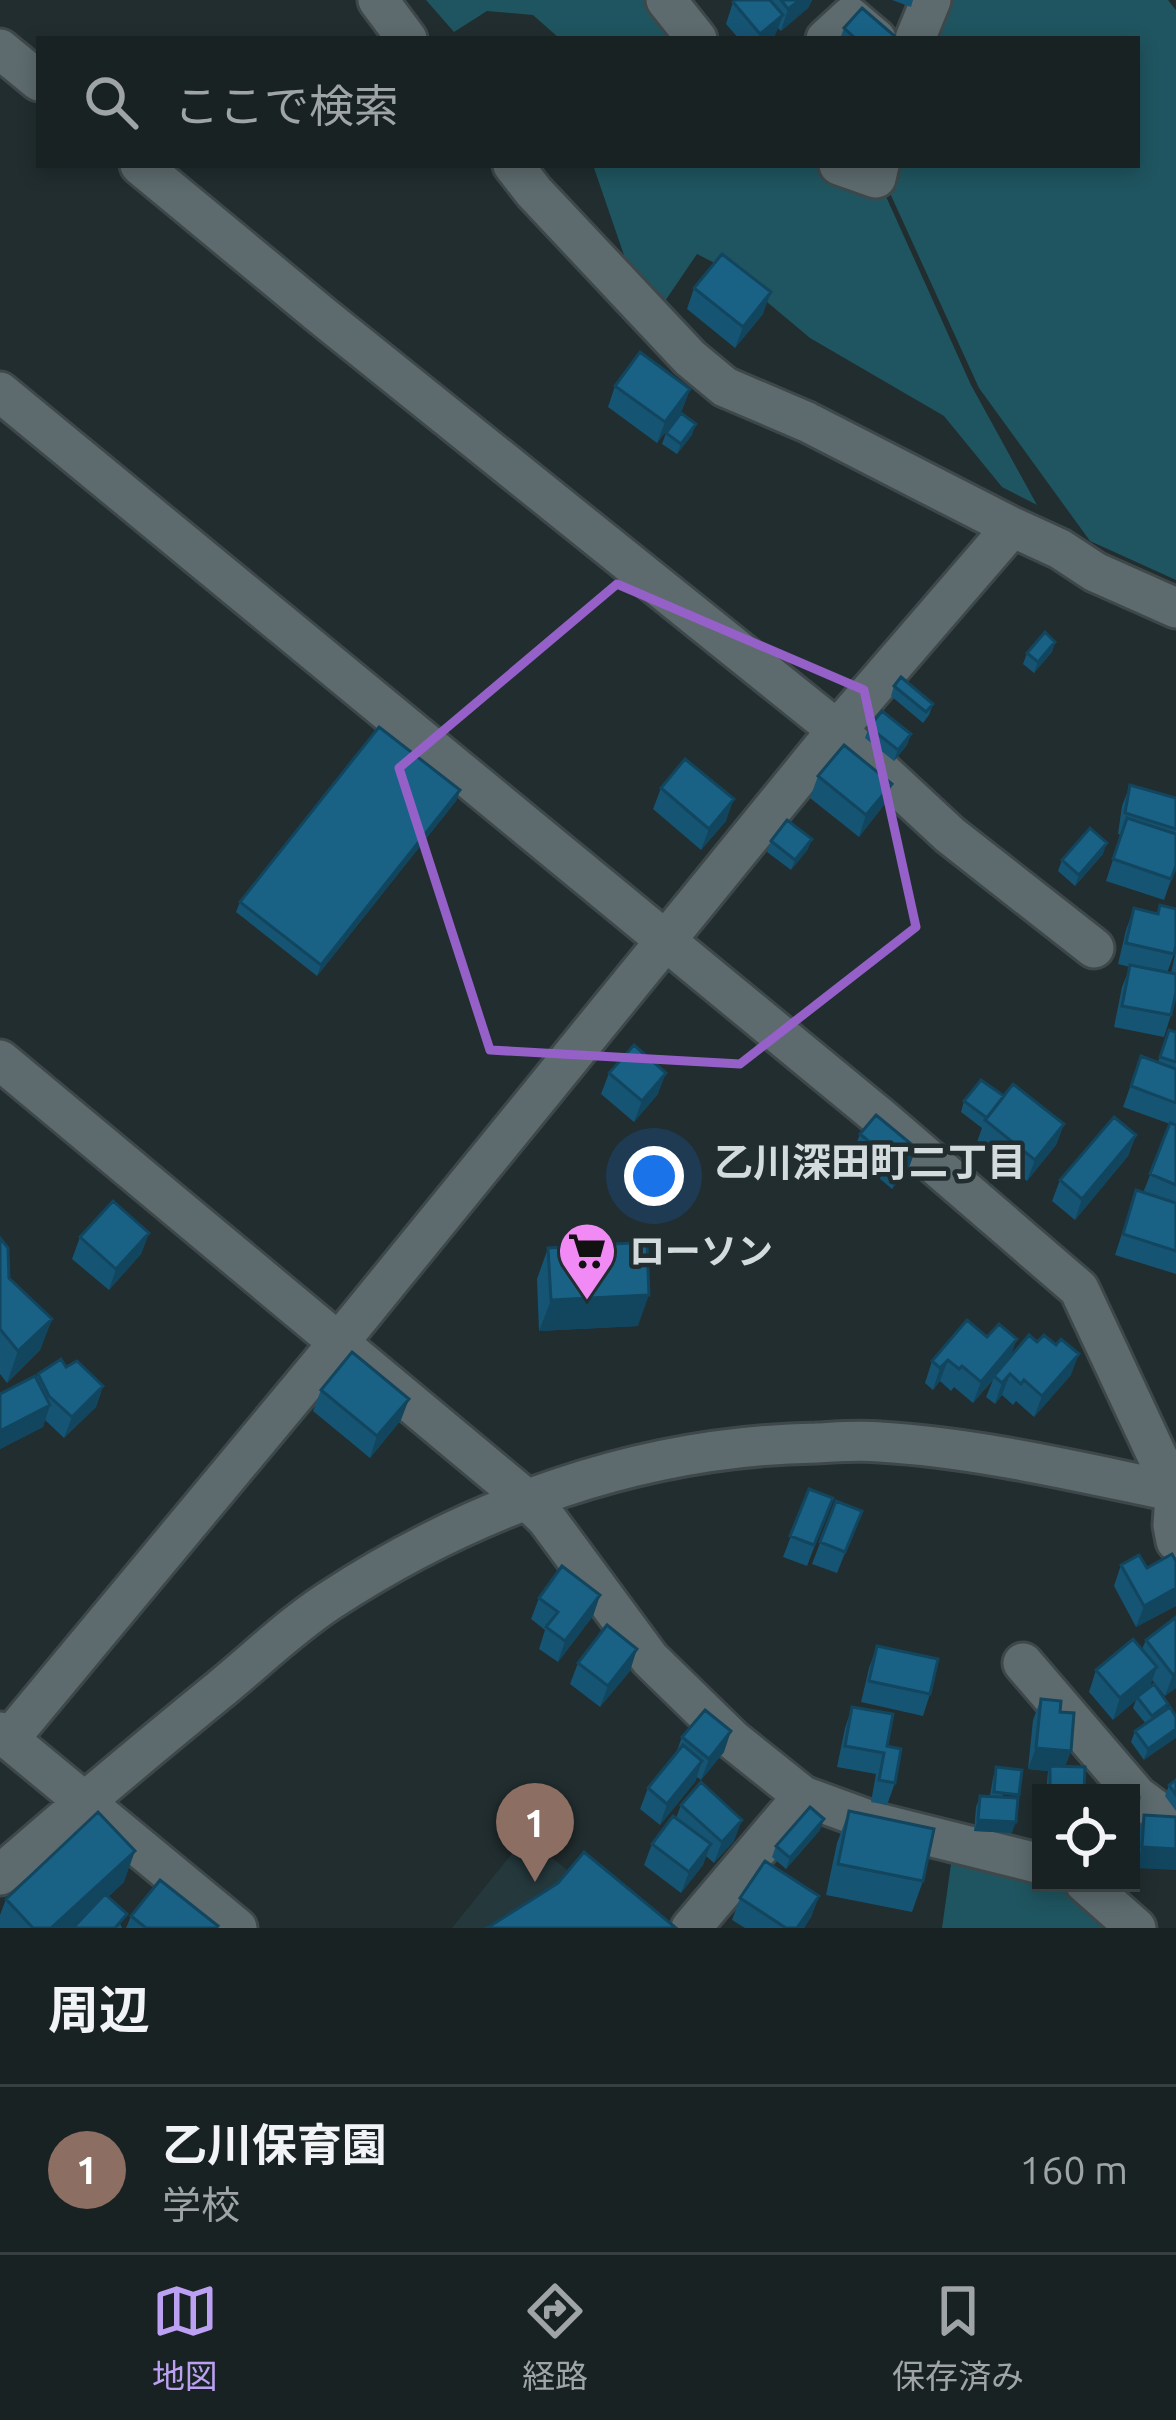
<!DOCTYPE html>
<html lang="ja">
<head>
<meta charset="utf-8">
<style>
	:root { --surface:#192223; --page:#262f30; --text:#f1f3f6; --muted:#9fa4a6; --line:#373f41; --accent:#bca0f2 }
	body { margin:0; font-family:Ubuntu,"Noto Sans JP",sans-serif; background:var(--page); color:var(--text) }
	.controls { position:absolute; right:36px; bottom:36px; display:grid; overflow:hidden; border-radius:0px; box-shadow:0 6px 18px #0003 }
	.controls button { width:108px; height:108px; display:grid; place-items:center; padding:0; border:0; border-bottom:3px solid var(--line); background:var(--surface); color:var(--text); font:60px sans-serif }
	.you { position:absolute; left:654px; top:1176px; width:42px; height:42px; margin:-30px; border:9px solid #fff; border-radius:50%; background:#1a73e8; box-shadow:0 0 0 18px #1a73e833 }
	.badge { display:grid; place-items:center; width:78px; height:78px; border-radius:50%; background:var(--accent); color:#fff; font-size:39px; font-weight:700 }
	.pin { position:absolute; translate:-50% -99px; filter:drop-shadow(0 3px 6px #0008) }
	.pin::after { content:''; position:absolute; top:63px; width:42px; height:36px; background:inherit; clip-path:polygon(0 0,100% 0,50% 100%) }
	.list { margin:0; padding:0; list-style:none }
	h2 { display:flex; justify-content:space-between; align-items:center; height:156px; margin:0; padding:0 48px; font-size:51px }
	h2 small { font-size:39px; font-weight:400; color:var(--muted) }
	.list li { display:grid; grid-template-columns:78px 1fr auto; gap:36px; align-items:center; box-sizing:border-box; height:168px; padding:0 48px; border-top:3px solid var(--line) }
	.list b { display:block; font-size:45px; white-space:nowrap }
	.list p { margin:0; font-size:39px; white-space:nowrap; color:var(--muted) }
	.list em { font-size:39px; font-style:normal; color:var(--muted) }
	.icon { flex:none; width:66px; height:66px; fill:none; stroke:currentColor; stroke-width:2; stroke-linecap:round; stroke-linejoin:round }
	.map { position:relative; flex:none; width:1176px; height:1928px; overflow:hidden }
	.search { position:absolute; background:var(--surface); box-shadow:0 6px 18px #0003; left:36px; right:36px; top:36px; height:132px; display:flex; align-items:center; gap:30px; box-sizing:border-box; padding:0 42px; border-radius:0px; color:var(--muted); font-size:45px }
	.sheet { height:324px; background:var(--surface) }
	nav { display:flex; justify-content:space-around; align-items:center; box-sizing:border-box; height:168px; border-top:3px solid var(--line); background:var(--surface); font-size:33px; color:var(--muted) }
	nav a { display:grid; justify-items:center; gap:6px }
	nav .on { color:var(--accent) }
	.map>svg:first-child { display:block }
</style>
</head>
<body>
<div class="map">
<svg width="1176" height="1928" viewBox="0 0 1176 1928">
	<rect width="100%" height="100%" fill="#212d2f"/>
	<!-- built -->
	<path fill="#25393d" d="M526 1836 637 1928H452Z"/>
	<!-- green -->
	<path fill="#1f5560" d="M426 0H653L688 39H560L533 15 487 11 454 32Z
		M945 0H1168L1176 10V580L1090 541 979 388 889 191 896 165H1137V39H929Z
		M595 165H819L853 188 884 192 971 385 1037 505 1002 487 944 416 810 338 730 271 697 254 661 307 625 258 594 168Z
		M952 1857 1041 1875V1883C1083 1883 1093 1902 1121 1928H942Z"/>
	<g fill="none" stroke-linecap="round" stroke-linejoin="round">
		<!-- minor casing -->
		<g stroke="#3e484a" stroke-width="45">
			<path id="minor" d="M378 0 407 39
				M666 0 697 39
				M826 39 850 17 876 39
				M915 39 931 0
				M0 49 39 81
				M140 165 321 315 837 730 950 835 1094 948
				M513 165 534 192 690 358 725 387 807 422 1012 527 1060 549 1095 572 1176 608
				M839 165 876 178 879 165
				M0 392 882 1119 1079 1289 1174 1492
				M0 1060 526 1499 546 1518 650 1659 733 1740 803 1796 877 1823 1041 1864
				M1176 1482 1173 1525 1176 1541
				M1023 1663 1137 1796 1176 1825
				M0 1732 237 1928
				M9 1739 339 1342 837 730 1012 527
				M0 1875C73 1811 147 1749 223 1687 257 1659 291 1626 329 1601 474 1506 641 1446 816 1443 837 1442 859 1440 880 1442 980 1448 1078 1472 1176 1492
				M1085 1883 1136 1928
				M691 1928 803 1796"/>
		</g>
		<!-- minor -->
		<use href="#minor" stroke="#5d6b6e" stroke-width="39"/>
	</g>
	<!-- wall -->
	<path fill="#165473" d="M736 0H812L808 8 781 31 778 28 772 39H739L726 24 733 2Z
		M892 0H913L911 7Z
		M844 28 898 39H840Z
		M694 288 763 314 735 348 687 309Z
		M615 386 690 389 682 410 657 443 608 407Z
		M666 433 692 435 677 454 662 444Z
		M1055 642 1052 652 1034 673 1023 664 1027 653Z
		M894 686 933 704 929 715 923 723 891 696Z
		M869 727 911 734 907 745 894 761 865 738Z
		M818 776 884 805 859 837 810 798Z
		M1130 785 1176 798V866L1164 900 1106 881 1121 835 1118 834 1122 806Z
		M661 788 726 821 701 850 653 809Z
		M460 790 456 801 317 976 236 912 240 902Z
		M771 841 808 849 791 870 767 852Z
		M1103 854 1075 886 1058 871 1062 860Z
		M1160 905 1174 954 1167 973H1171L1176 950V992L1171 1015 1164 1037 1114 1027 1122 987 1130 967 1118 964 1126 930 1134 908 1157 913Z
		M1169 1030 1176 1032V1274L1115 1255 1136 1190 1143 1193 1170 1124 1123 1107 1141 1056 1158 1062Z
		M609 1073 658 1094 634 1122 601 1094Z
		M1004 1096 1064 1124 1056 1145 1027 1181 977 1142 982 1128 961 1112 964 1101Z
		M860 1134 916 1148 908 1170 892 1189 852 1155Z
		M1136 1135 1128 1156 1075 1220 1052 1201 1060 1180Z
		M149 1233 141 1254 109 1290 72 1259 80 1237Z
		M0 1238 9 1278 52 1319 40 1350 7 1383 0 1374Z
		M548 1248 638 1326 539 1331 537 1279Z
		M1010 1357 1071 1375 1034 1417 1016 1401 1013 1405 1002 1395 995 1404 986 1397 993 1380 973 1403 954 1387 951 1391 940 1381 933 1390 925 1383 932 1361Z
		M66 1367 103 1386 96 1407 64 1438 45 1420 43 1427 0 1449V1394L36 1378 38 1374Z
		M321 1390 401 1420 370 1458 313 1411Z
		M809 1489 833 1498 807 1566 783 1557Z
		M836 1501 862 1511 837 1573 812 1564Z
		M1176 1561V1606L1136 1627 1114 1586 1121 1565 1147 1568Z
		M600 1595 593 1616 558 1662 539 1649 545 1630 531 1619 539 1598Z
		M1176 1617V1688L1165 1696 1152 1680 1150 1687 1168 1704 1144 1760 1131 1742 1135 1731 1146 1724 1133 1708 1136 1700 1113 1720 1089 1692 1096 1670 1142 1649 1146 1640Z
		M877 1646 930 1694 923 1716 861 1702 869 1668Z
		M578 1663 630 1671 600 1707 570 1684Z
		M1041 1699 1060 1712 1071 1751 1065 1766 1083 1793H1046L1048 1771 1028 1769 1033 1720Z
		M852 1707 887 1746 895 1783 887 1805 871 1802 876 1774 837 1767 845 1728Z
		M682 1737 724 1752 701 1780 697 1777 695 1782 660 1825 640 1809 648 1788 676 1753Z
		M996 1767 1012 1833 974 1831 976 1807 980 1796H990L993 1778Z
		M1176 1780V1811L1165 1796 1169 1785Z
		M681 1805 734 1841 714 1863 706 1856 703 1865 681 1893 644 1865 652 1844 676 1818Z
		M849 1811 923 1881 912 1912 826 1895 837 1843Z
		M1144 1815 1176 1817 1135 1868 1137 1836Z
		M820 1830 786 1869 772 1857 776 1846Z
		M124 1882 108 1897 122 1928H0V1915L6 1899Z
		M819 1896 811 1917 804 1928H745L732 1920 740 1898Z
		M131 1916 217 1928H126Z"/>
	<!-- shaded-wall -->
	<path fill="#12455e" d="M800 0H811L808 8 781 31 788 9Z
		M783 15 775 36 772 39H758L760 34Z
		M771 292 763 314 735 348 743 327Z
		M690 389 682 410 657 443 665 422Z
		M696 424 692 435 677 454 681 444Z
		M1055 642 1052 652 1034 673 1038 662Z
		M911 734 907 745 894 761 898 750Z
		M892 784 884 805 859 837 866 815Z
		M460 790 456 801 317 976 321 965Z
		M734 799 726 821 701 850 709 829Z
		M812 839 808 849 791 870 795 860Z
		M1107 843 1103 854 1075 886 1079 875Z
		M666 1073 658 1094 634 1122 642 1101Z
		M1064 1124 1056 1145 1027 1181 1035 1160Z
		M1136 1135 1128 1156 1075 1220 1082 1199Z
		M916 1148 908 1170 892 1189 900 1167Z
		M149 1233 141 1254 109 1290 116 1269Z
		M649 1295 638 1326 539 1331 551 1300Z
		M52 1319 40 1350 7 1383 18 1351Z
		M1017 1339 1009 1361 973 1403 981 1382Z
		M1079 1354 1071 1375 1034 1417 1042 1396Z
		M948 1360 940 1381 933 1390 940 1368Z
		M1010 1374 1002 1395 995 1404 1002 1383Z
		M103 1386 96 1407 64 1438 72 1417Z
		M409 1399 401 1420 370 1458 377 1436Z
		M50 1405 43 1427 0 1449V1431Z
		M1176 1588V1606L1136 1627 1144 1606Z
		M600 1595 593 1616 558 1662 565 1641Z
		M637 1649 630 1671 600 1707 608 1686Z
		M1157 1667 1149 1689 1113 1720 1120 1698Z
		M1176 1672V1688L1165 1696 1173 1675Z
		M1176 1729V1738L1144 1760 1148 1749Z
		M731 1731 724 1752 701 1780 709 1759Z
		M1036 1748 1071 1751 1063 1772 1050 1766 1048 1771 1028 1769Z
		M702 1761 695 1782 660 1825 667 1804Z
		M824 1819 820 1830 786 1869 790 1858Z
		M742 1820 734 1841 714 1863 722 1842Z
		M978 1820 1016 1822 1012 1833 974 1831Z
		M711 1844 703 1865 681 1893 689 1872Z
		M1142 1847 1176 1849V1870L1135 1868Z
		M135 1851 124 1882 74 1928H51Z
		M819 1896 811 1917 804 1928H797Z"/>
	<!-- building -->
	<path fill="#196286" stroke="#12455e" stroke-width="3" d="M736 0H770L783 15 760 34 733 2Z
		M781 0H800L788 9Z
		M862 8 898 39H856L844 28Z
		M722 254 771 292 743 327 694 288Z
		M640 352 690 389 665 422 615 386Z
		M681 413 696 424 681 444 666 433Z
		M1045 632 1055 642 1038 662 1027 653Z
		M901 677 933 704 926 712 894 686Z
		M882 711 911 734 898 750 869 727Z
		M379 727 460 790 321 965 240 902Z
		M844 745 892 784 866 815 818 776Z
		M685 759 734 799 709 829 661 788Z
		M1130 785 1176 798V829L1125 813Z
		M1127 818 1176 834V866L1171 879 1113 859Z
		M787 820 812 839 795 860 771 841Z
		M1090 828 1107 843 1079 875 1062 860Z
		M1160 905 1176 909V945L1174 954 1126 943 1134 908 1158 914Z
		M1130 965 1176 974V992L1171 1015 1122 1006Z
		M1169 1030 1176 1032V1062L1160 1057Z
		M634 1045 666 1073 642 1101 609 1073Z
		M1141 1056 1176 1069V1103L1131 1086Z
		M981 1080 1004 1096 987 1118 964 1101Z
		M1013 1084 1064 1124 1035 1160 985 1120Z
		M876 1115 916 1148 900 1167 860 1134Z
		M1114 1117 1136 1135 1082 1199 1060 1180Z
		M1170 1123 1176 1125V1185L1150 1174Z
		M1136 1190 1176 1203V1251L1123 1234Z
		M113 1201 149 1233 116 1269 80 1237Z
		M0 1238 8 1248 9 1278 52 1319 18 1351 0 1329Z
		M647 1242 649 1295 551 1300 548 1248Z
		M967 1320 987 1337 999 1324 1017 1339 981 1382 962 1366 959 1369 948 1360 940 1368 932 1361Z
		M1029 1335 1037 1342 1044 1335 1056 1345 1061 1339 1079 1354 1042 1396 1024 1380 1021 1384 1010 1374 1002 1383 994 1376Z
		M352 1352 409 1399 377 1436 321 1390Z
		M61 1359 66 1367 77 1361 103 1386 72 1417 49 1396 38 1374Z
		M35 1376 50 1405 0 1431V1394Z
		M809 1489 833 1498 814 1545 790 1536Z
		M836 1501 862 1511 845 1552 820 1542Z
		M1172 1554 1176 1561V1588L1144 1606 1121 1565 1139 1555 1147 1568Z
		M562 1566 600 1595 565 1641 546 1627 558 1612 539 1598Z
		M1176 1617V1672L1173 1675 1146 1640Z
		M607 1625 637 1649 608 1686 578 1663Z
		M1133 1639 1157 1667 1120 1698 1096 1670Z
		M877 1646 938 1659 930 1694 869 1681Z
		M1154 1684 1168 1704 1152 1716 1137 1697Z
		M1041 1699 1061 1701 1060 1712 1074 1713 1071 1751 1036 1748Z
		M852 1707 893 1714 887 1746 901 1749 895 1783 879 1780 884 1753 845 1746Z
		M1170 1707 1176 1717V1729L1148 1749 1135 1731Z
		M705 1710 731 1731 709 1759 682 1737Z
		M683 1745 702 1761 667 1804 648 1788Z
		M1050 1766 1085 1767 1084 1792 1050 1793Z
		M996 1767 1022 1770 1019 1795 994 1792Z
		M1176 1780V1795L1169 1785Z
		M701 1782 742 1820 722 1842 681 1805Z
		M980 1796 1018 1798 1016 1822 978 1820Z
		M1131 1796 1139 1797 1136 1827 1131 1826Z
		M810 1807 824 1819 790 1858 776 1846Z
		M849 1811 934 1829 923 1881 838 1864Z
		M98 1812 135 1851 51 1928H33L6 1899Z
		M1144 1815 1176 1817V1849L1142 1847Z
		M673 1816 711 1844 689 1872 652 1844Z
		M584 1852 676 1928H487L558 1883Z
		M765 1861 819 1896 797 1928H786L740 1898Z
		M160 1880 218 1926 216 1928H146L131 1916Z
		M105 1894 127 1914 115 1928H73Z"/>
	<!-- marked area -->
	<path fill="none" stroke="#9560c8" stroke-width="9" stroke-linejoin="round" d="M617 584 864 690 916 927 740 1064 490 1050 399 768Z"/>
	<!-- icons -->
	<defs>
		<g id="supermarket-pin" transform="scale(3)"><path d="M0 17L-7.5 6A9.5 9.5 0 1 1 7.5 6Z" fill="#f18af4" stroke="#212d2f"/><path d="M-6-5.5h2.5l.6 2H6L4.5 2H-2.5L-4.4-4H-6ZM-1.5 3.2a1.3 1.3 0 1 0 .1 0ZM3 3.2a1.3 1.3 0 1 0 .1 0Z" fill="#111"/></g>
	</defs>
	<g fill-rule="evenodd">
		<use href="#supermarket-pin" x="587" y="1251"/>
	</g>
	<g text-anchor="middle" stroke-width="9" stroke-linejoin="round" paint-order="stroke">
		<!-- poi labels -->
		<g font-size="36" font-weight="bold" fill="#d3dbdc" stroke="#212d2f" text-anchor="start">
			<text x="629" y="1264">ローソン</text>
		</g>
		<!-- neighbourhood labels -->
		<g font-size="39" font-weight="bold" fill="#d3dbdc" stroke="#212d2f">
			<text x="870" y="1176">乙川深田町二丁目</text>
		</g>
	</g>
</svg>
<div class="controls">
<button><svg class="icon" aria-label="locate" viewBox="0 0 24 24"><circle cx="12" cy="12" r="6"/><path d="M12 2v4M12 18v4M2 12h4M18 12h4"/></svg></button>
</div>
<div class="you"></div>
<div class="pin badge" style="left:535px;top:1882px;background:#8d6e63">1</div>
<div class="search"><svg class="icon" aria-label="search" viewBox="0 0 24 24"><circle cx="10" cy="10" r="6"/><path d="M15 15l6 6"/></svg>ここで検索</div>
</div>
<section class="sheet">
<h2>周辺<small></small></h2>
<ul class="list">
<li><span class="badge" style="background:#8d6e63">1</span><div><b>乙川保育園</b><p>学校</p></div><em>160 m</em></li>
</ul>
</section>
<nav>
<a class="on"><svg class="icon" aria-label="map" viewBox="0 0 24 24"><path d="M3 6l6-2 6 2 6-2v14l-6 2-6-2-6 2zM9 4v14M15 6v14"/></svg>地図</a>
<a><svg class="icon" aria-label="directions" viewBox="0 0 24 24"><path d="M12 3l9 9-9 9-9-9zM9 14v-3h6M13 9l2 2-2 2"/></svg>経路</a>
<a><svg class="icon" aria-label="saved" viewBox="0 0 24 24"><path d="M7 4h10v16l-5-4-5 4z"/></svg>保存済み</a>
</nav>
</body>
</html>
